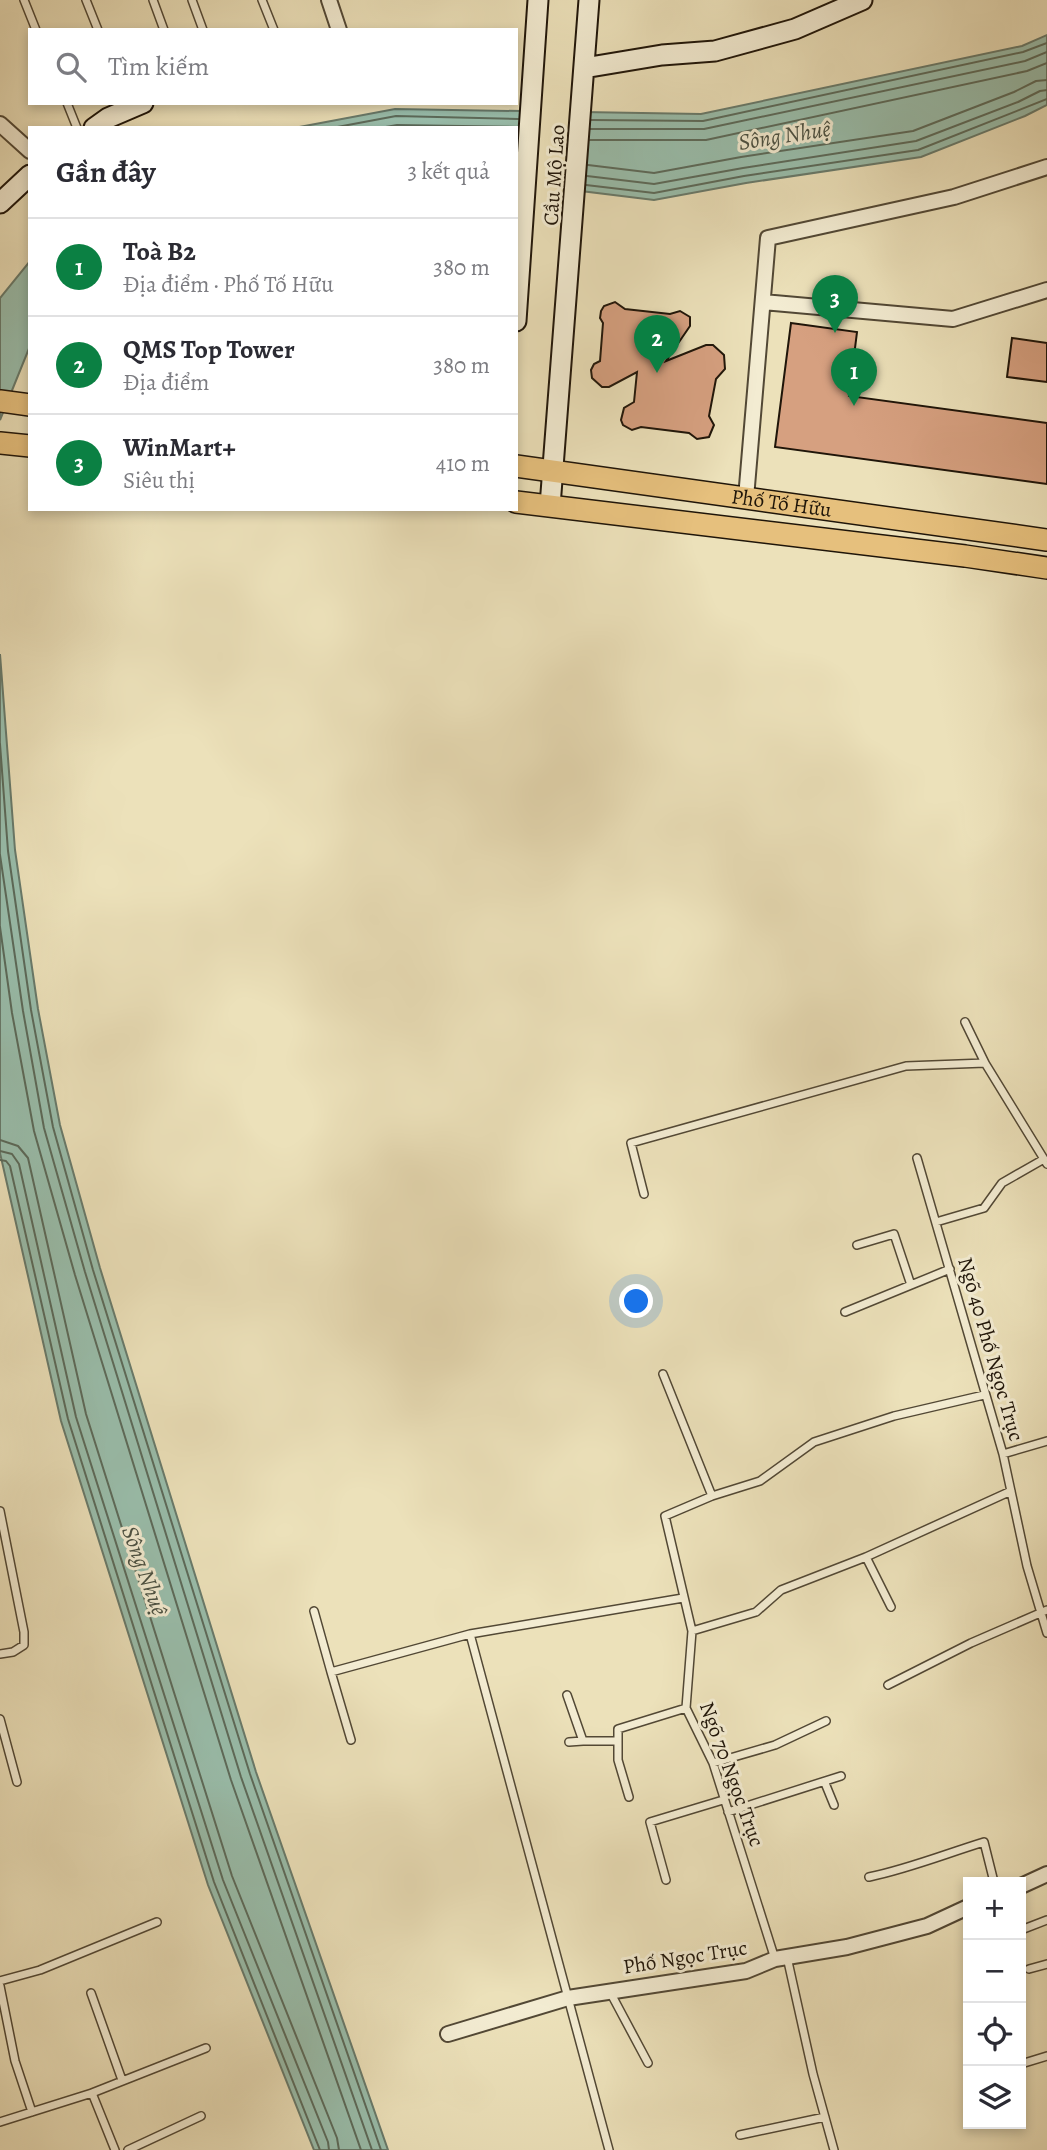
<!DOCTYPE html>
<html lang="vi">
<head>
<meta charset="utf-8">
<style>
	:root { --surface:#fff; --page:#f2f2f3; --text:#2b2b33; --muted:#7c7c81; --line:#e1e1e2; --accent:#0b8043 }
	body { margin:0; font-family:Alegreya,serif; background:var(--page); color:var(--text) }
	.controls { position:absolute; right:21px; bottom:21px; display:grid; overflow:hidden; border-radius:0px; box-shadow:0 4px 10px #0003 }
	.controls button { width:63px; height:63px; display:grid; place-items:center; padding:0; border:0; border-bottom:2px solid var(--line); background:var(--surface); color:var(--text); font:35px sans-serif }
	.you { position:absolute; left:637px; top:1302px; width:24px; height:24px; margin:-18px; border:5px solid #fff; border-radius:50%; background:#1a73e8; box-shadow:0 0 0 10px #1a73e833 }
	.badge { display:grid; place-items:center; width:46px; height:46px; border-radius:50%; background:var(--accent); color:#fff; font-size:23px; font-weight:700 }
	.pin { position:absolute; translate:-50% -58px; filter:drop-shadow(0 2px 4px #0008) }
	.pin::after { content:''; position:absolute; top:37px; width:24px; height:21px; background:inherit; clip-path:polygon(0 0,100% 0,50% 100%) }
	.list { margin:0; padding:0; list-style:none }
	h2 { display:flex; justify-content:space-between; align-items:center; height:91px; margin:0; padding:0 28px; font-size:30px }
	h2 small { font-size:23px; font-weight:400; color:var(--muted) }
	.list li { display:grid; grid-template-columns:46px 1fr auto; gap:21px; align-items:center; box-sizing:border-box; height:98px; padding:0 28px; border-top:2px solid var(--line) }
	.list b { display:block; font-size:26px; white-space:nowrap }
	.list p { margin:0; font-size:23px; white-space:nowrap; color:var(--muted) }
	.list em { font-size:23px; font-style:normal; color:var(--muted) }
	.icon { flex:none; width:38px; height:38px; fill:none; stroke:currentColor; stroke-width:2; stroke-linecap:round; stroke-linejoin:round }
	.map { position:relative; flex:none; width:1047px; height:2150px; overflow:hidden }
	.search { position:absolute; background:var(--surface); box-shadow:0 4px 10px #0003; left:28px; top:28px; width:490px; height:77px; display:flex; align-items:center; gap:18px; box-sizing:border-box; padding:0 24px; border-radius:0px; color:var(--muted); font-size:26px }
	.panel { position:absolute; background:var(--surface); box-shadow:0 4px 10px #0003; left:28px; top:126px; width:490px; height:385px; border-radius:0px }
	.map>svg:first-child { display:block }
</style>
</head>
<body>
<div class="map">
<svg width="1047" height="2150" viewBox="0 0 1047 2150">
	<rect width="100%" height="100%" fill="#ece1ba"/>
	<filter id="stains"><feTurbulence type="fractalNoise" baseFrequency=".00286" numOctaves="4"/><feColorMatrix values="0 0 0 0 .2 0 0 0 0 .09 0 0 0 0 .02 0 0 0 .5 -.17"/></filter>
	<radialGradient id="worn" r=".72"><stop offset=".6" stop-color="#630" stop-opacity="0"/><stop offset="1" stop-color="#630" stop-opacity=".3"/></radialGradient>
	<!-- water -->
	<path fill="#99beac" stroke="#687a6b" stroke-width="2" d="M1047 35V105L1025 116 921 157 746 183 654 200 516 183V128H294L395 109 701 114 1022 46Z
		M30 261V346L0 420V298Z
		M0 654 15 850 38 1009 60 1125 100 1268 256 1772 388 2150H314L208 1885 61 1421 0 1153Z"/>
	<!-- pier -->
	<path fill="#ece1ba" d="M531 108 581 110 575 194 526 188Z"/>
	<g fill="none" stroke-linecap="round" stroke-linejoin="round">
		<!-- shore -->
		<path stroke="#5c6a5a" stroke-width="2" d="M591 120 703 121 1023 52 1047 43
			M332 128 396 116 518 119
			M380 128 397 125 518 127
			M590 129H704L1025 61 1047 52
			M590 140H706L1027 71 1047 63
			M588 165 654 173 741 157 913 131 1014 92 1036 81 1047 80
			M587 176 654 184 743 168 916 141 1018 102 1040 91 1047 90
			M586 185 654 193 744 176 918 150 1047 99
			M0 744 8 851 31 1010 53 1127 93 1270 250 1774 381 2150
			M0 855 23 1011 44 1128 85 1272 241 1777 372 2150
			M0 927 12 1013 34 1131 75 1275 231 1780 361 2150
			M0 1140 18 1146 28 1158 86 1414 232 1876 337 2138 339 2150
			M0 1151 12 1154 19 1164 76 1417 223 1880 328 2142 329 2150
			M0 1160 6 1161 10 1166 68 1419 214 1882 320 2150"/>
	</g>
	<!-- building -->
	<path fill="#d6a080" stroke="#1f1509" stroke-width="2" d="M615 302 625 309 670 314 680 311 690 317V326L666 361 706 345H713L724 355 725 369 716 379 709 416 714 425 709 437 697 439 689 433 641 427 632 430 623 425 621 420 624 408 634 402 637 372 609 387H602L592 378 591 370 594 364 600 361 603 323 600 318 601 311 604 306Z
		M791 323 857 332 849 396 1047 423V484L775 447Z
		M1012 338 1047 343V382L1007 377Z"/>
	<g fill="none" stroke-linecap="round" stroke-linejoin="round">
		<!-- lane casing -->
		<g stroke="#524835" stroke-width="10">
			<path id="lane" d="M24 0 36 30
				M86 0 98 30
				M153 0 164 30
				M192 0 203 30
				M262 0 274 30
				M67 103 77 128
				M965 1022 985 1063
				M917 1158 1003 1454 1027 1566 1047 1633
				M644 1194 631 1143 906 1066 985 1063 1047 1164
				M936 1222 984 1208 1002 1183 1044 1159
				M857 1245 894 1234 911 1285
				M845 1312 950 1269
				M663 1374 712 1496
				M1003 1454 1047 1441
				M0 1511 24 1632V1645L13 1652 0 1654
				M866 1557 891 1607
				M314 1611 331 1672 470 1634 683 1598
				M692 1631 756 1612 781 1590 866 1557 1011 1491
				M470 1634 609 2150
				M331 1672 351 1740
				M888 1685 971 1643 1047 1610
				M567 1695 583 1741H618
				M0 1719 17 1782
				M569 1742 583 1741
				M713 1763 775 1745 826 1721
				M825 1783 834 1805
				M629 1797 618 1760V1729L686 1708
				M728 1812 841 1776
				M869 1877C908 1869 945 1854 984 1842L994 1882
				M666 1880 650 1822 723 1800
				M1021 1930 1047 1920
				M787 1957 813 2074 834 2150
				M775 1959 713 1763 686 1708 692 1631 665 1516 712 1496 760 1481 814 1442 894 1416 984 1395
				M1029 1969 1047 1964
				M0 1981 40 1970 157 1922
				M0 1986 15 2061 32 2112
				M609 1990 648 2063
				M91 1993 122 2080
				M1021 2064 1047 2056
				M92 2093 115 2150
				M0 2122 92 2093 206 2048
				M740 2135 825 2117
				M128 2150 201 2116"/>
		</g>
		<!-- street casing -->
		<g stroke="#524835" stroke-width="18">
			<path id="street" d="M329 0 339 30
				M0 124 30 151
				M763 302 953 319 1047 290
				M746 498 768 238 954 197 1047 167
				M1021 1886 1047 1874
				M448 2034 568 1998 746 1971 775 1959 847 1947 927 1926 968 1907"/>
		</g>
		<!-- secondary casing -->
		<g stroke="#1f1509" stroke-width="23">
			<path id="secondary" d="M584 68 662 55 715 51 795 29 862 0
				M94 128 108 118 143 103
				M0 203 30 175
				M516 321 538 0
				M550 506 589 0"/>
		</g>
		<!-- primary casing -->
		<g stroke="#1f1509" stroke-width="24">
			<g id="primary">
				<path d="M0 401 30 405"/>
				<path d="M0 443 30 446"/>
				<path id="s1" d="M516 466 1047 540"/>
				<path d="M516 502 965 556 1047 568"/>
			</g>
		</g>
		<!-- lane -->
		<use href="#lane" stroke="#f3ecd2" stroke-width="7"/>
		<!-- street -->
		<use href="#street" stroke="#f3ecd2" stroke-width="14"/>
		<!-- secondary -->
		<use href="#secondary" stroke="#f3ecd2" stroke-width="19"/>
		<!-- primary -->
		<use href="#primary" stroke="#e6c07d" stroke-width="21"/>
	</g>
	<g text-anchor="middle" stroke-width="6" stroke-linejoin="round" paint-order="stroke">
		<!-- street labels -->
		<g font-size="21" fill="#1f1509" stroke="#f3ecd2">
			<text transform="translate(554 175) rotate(-86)" y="7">Cầu Mộ Lao</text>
			<text dy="7" stroke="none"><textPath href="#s1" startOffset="268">Phố Tố Hữu</textPath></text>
			<text transform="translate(991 1349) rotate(74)" y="7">Ngõ 40 Phố Ngọc Trục</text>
			<text transform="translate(732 1774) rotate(70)" y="7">Ngõ 70 Ngọc Trục</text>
			<text transform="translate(685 1957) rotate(-9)" y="7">Phố Ngọc Trục</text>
		</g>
		<!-- water labels -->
		<g font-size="23" font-style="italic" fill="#4a5042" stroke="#f3ecd2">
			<text transform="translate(784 135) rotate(-9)" y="8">Sông Nhuệ</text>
			<text transform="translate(145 1570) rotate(70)" y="8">Sông Nhuệ</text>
		</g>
	</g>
	<rect width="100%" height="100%" filter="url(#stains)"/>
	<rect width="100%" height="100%" fill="url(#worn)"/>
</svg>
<div class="controls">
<button>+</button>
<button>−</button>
<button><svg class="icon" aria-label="locate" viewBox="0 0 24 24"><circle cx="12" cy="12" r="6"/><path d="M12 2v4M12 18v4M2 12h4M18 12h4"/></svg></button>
<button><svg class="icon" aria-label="layers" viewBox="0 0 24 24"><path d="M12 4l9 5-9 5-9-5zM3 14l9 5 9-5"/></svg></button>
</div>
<div class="you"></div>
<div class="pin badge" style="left:854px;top:406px">1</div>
<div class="pin badge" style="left:657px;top:373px">2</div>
<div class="pin badge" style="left:835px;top:333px">3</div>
<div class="search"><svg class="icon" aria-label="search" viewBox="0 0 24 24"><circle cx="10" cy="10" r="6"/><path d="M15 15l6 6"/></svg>Tìm kiếm</div>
<section class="panel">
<h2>Gần đây<small>3 kết quả</small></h2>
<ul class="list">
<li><span class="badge">1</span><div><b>Toà B2</b><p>Địa điểm · Phố Tố Hữu</p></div><em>380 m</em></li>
<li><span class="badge">2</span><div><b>QMS Top Tower</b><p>Địa điểm</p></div><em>380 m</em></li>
<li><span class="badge">3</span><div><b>WinMart+</b><p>Siêu thị</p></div><em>410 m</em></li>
</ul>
</section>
</div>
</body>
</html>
